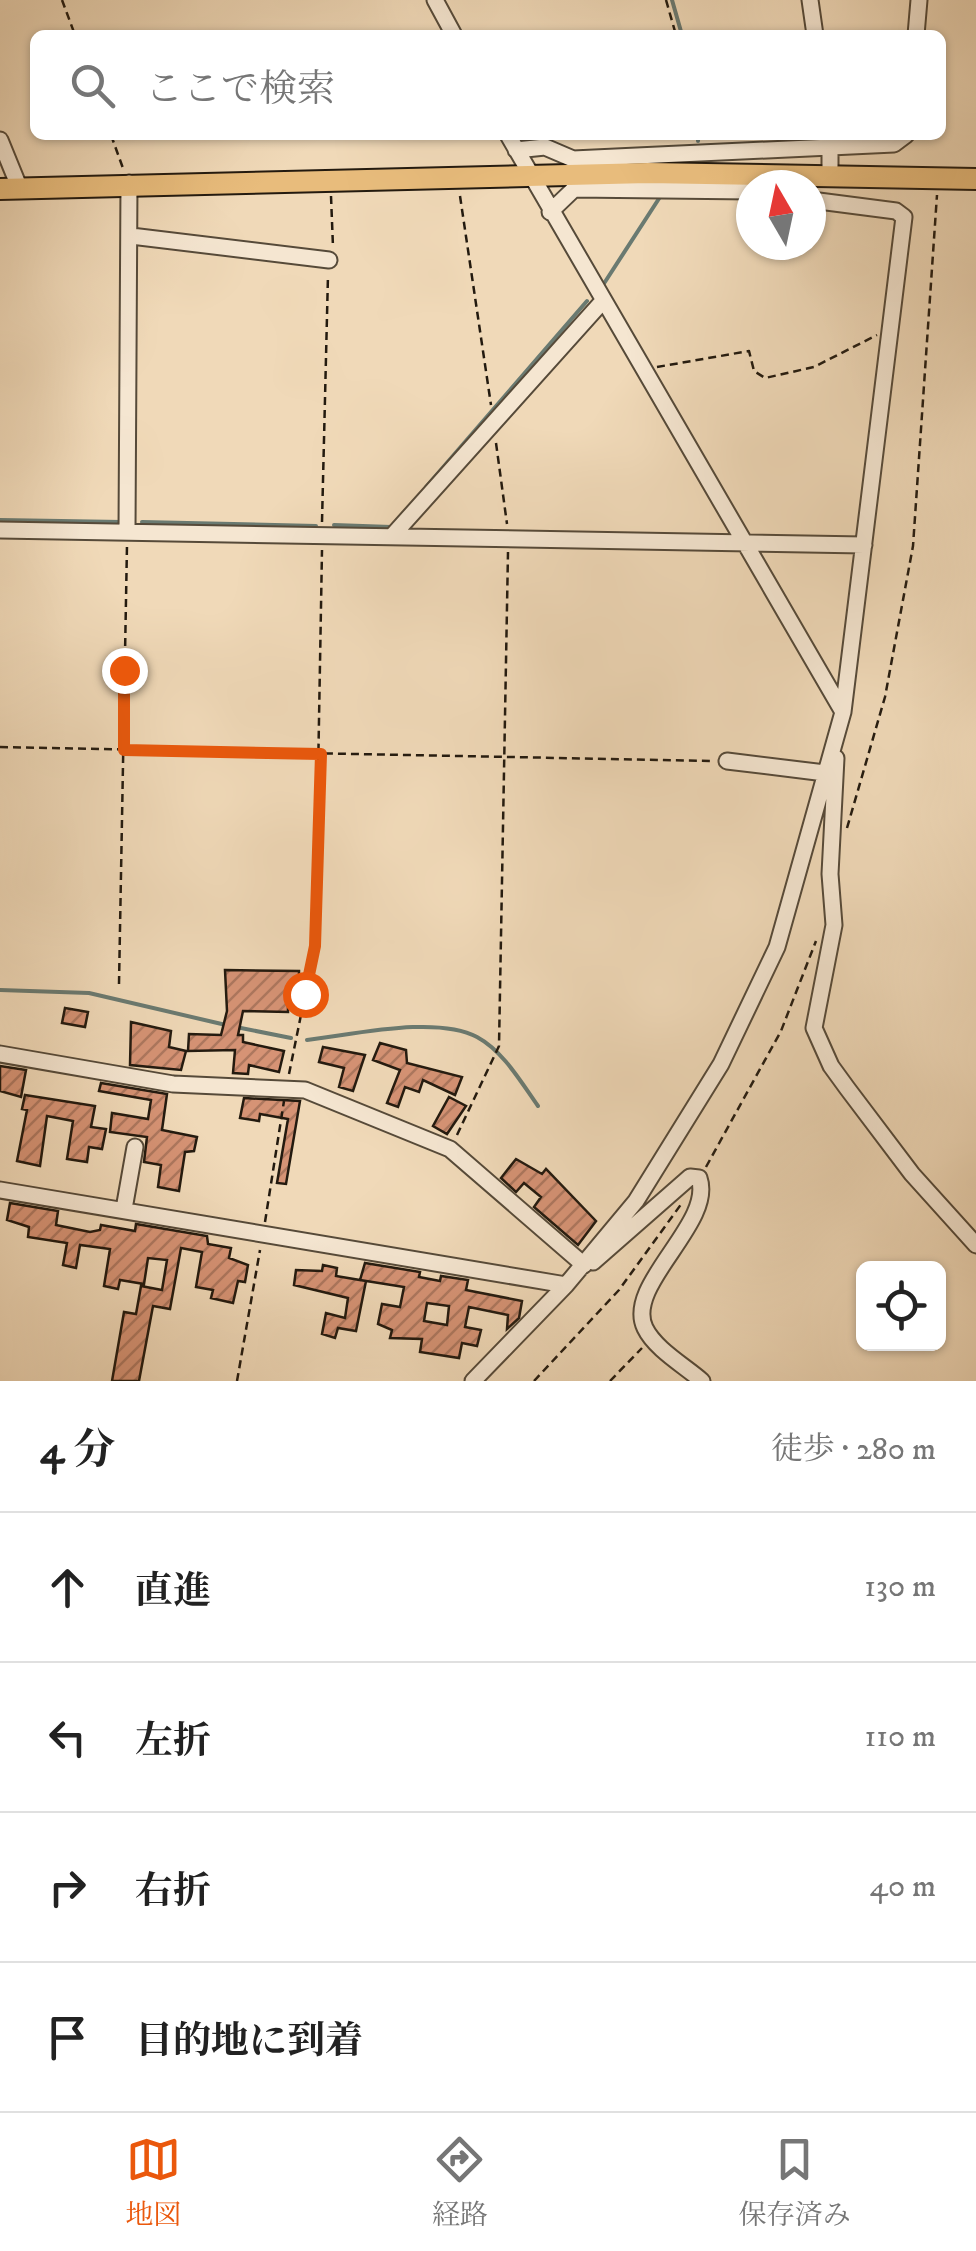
<!DOCTYPE html>
<html lang="ja">
<head>
<meta charset="utf-8">
<style>
	:root { --surface:#fff; --page:#f6f6f6; --text:#222; --muted:#767676; --line:#e0e0e0; --accent:#ea580c }
	body { margin:0; font-family:"IM FELL DW Pica","Noto Serif JP",serif; background:var(--page); color:var(--text) }
	.controls { position:absolute; right:30px; bottom:30px; display:grid; overflow:hidden; border-radius:15px; box-shadow:0 2px 8px #0004 }
	.controls button { width:90px; height:90px; display:grid; place-items:center; padding:0; border:0; border-bottom:2px solid var(--line); background:var(--surface); color:var(--text); font:50px sans-serif }
	.compass { position:absolute; left:736px; top:170px; width:90px; height:90px; border-radius:50%; background:var(--surface); box-shadow:0 2px 8px #0004; rotate:351deg }
	.stop { position:absolute; width:30px; height:30px; margin:-22px; border:8px solid #ea580c; border-radius:50%; background:#fff }
	.stop.end { background:#ea580c; border-color:#fff; box-shadow:0 2px 10px #0008 }
	.list { margin:0; padding:0; list-style:none }
	h2 { display:flex; justify-content:space-between; align-items:center; height:130px; margin:0; padding:0 40px; font-size:42px }
	h2 small { font-size:32px; font-weight:400; color:var(--muted) }
	.list li { display:grid; grid-template-columns:65px 1fr auto; gap:30px; align-items:center; box-sizing:border-box; height:150px; padding:0 40px; border-top:2px solid var(--line) }
	.list b { display:block; font-size:38px; white-space:nowrap }
	.list em { font-size:32px; font-style:normal; color:var(--muted) }
	.icon { flex:none; width:55px; height:55px; fill:none; stroke:currentColor; stroke-width:2; stroke-linecap:round; stroke-linejoin:round }
	.map { position:relative; flex:none; width:976px; height:1381px; overflow:hidden }
	.search { position:absolute; background:var(--surface); box-shadow:0 2px 8px #0004; left:30px; right:30px; top:30px; height:110px; display:flex; align-items:center; gap:25px; box-sizing:border-box; padding:0 35px; border-radius:15px; color:var(--muted); font-size:38px }
	.sheet { height:730px; background:var(--surface) }
	nav { display:flex; justify-content:space-around; align-items:center; box-sizing:border-box; height:140px; border-top:2px solid var(--line); background:var(--surface); font-size:28px; color:var(--muted) }
	nav a { display:grid; justify-items:center; gap:5px }
	nav .on { color:var(--accent) }
	.map>svg:first-child { display:block }
</style>
</head>
<body>
<div class="map">
<svg width="976" height="1381" viewBox="0 0 976 1381">
	<defs>
		<pattern id="building-hatch" width="6" height="6" patternUnits="userSpaceOnUse" patternTransform="scale(2.5)"><rect width="6" height="6" fill="#d69375"/><path d="M-1 1l2-2M0 6l6-6M5 7l2-2" fill="none" stroke="#ad775e"/></pattern>
	</defs>
	<rect width="100%" height="100%" fill="#f0d9b8"/>
	<filter id="stains"><feTurbulence type="fractalNoise" baseFrequency=".002" numOctaves="4"/><feColorMatrix values="0 0 0 0 .2 0 0 0 0 .09 0 0 0 0 .02 0 0 0 .5 -.17"/></filter>
	<radialGradient id="worn" r=".72"><stop offset=".6" stop-color="#630" stop-opacity="0"/><stop offset="1" stop-color="#630" stop-opacity=".3"/></radialGradient>
	<g fill="none" stroke-linecap="round" stroke-linejoin="round">
		<!-- stream -->
		<path stroke="#6a7a71" stroke-width="4" d="M672 0 682 35
			M698 141V135
			M603 285 660 197
			M426 487 587 301
			M0 520 122 522
			M142 522 316 526
			M334 525 391 527
			M0 990 89 993 226 1025
			M236 1027 291 1038
			M307 1040C352 1035 436 1015 477 1037 503 1051 521 1082 538 1106"/>
	</g>
	<!-- building -->
	<path fill="url(#building-hatch)" stroke="#231a0f" stroke-width="2.5" fill-rule="evenodd" d="M225 970 299 971V1002L288 1001V1012L243 1011 238 1035H243V1042L284 1051 279 1072 249 1065 248 1074 233 1073 235 1050 188 1051 189 1034 221 1035 227 1011Z
		M65 1008 88 1012 85 1027 62 1023Z
		M131 1022 171 1031 169 1047 186 1051 181 1070 130 1065Z
		M380 1043 406 1050 407 1063 462 1077 455 1095 423 1080 419 1092 405 1087 398 1107 387 1103 400 1070 373 1060Z
		M323 1047 365 1055 353 1091 339 1087 344 1068 319 1062Z
		M0 1066 26 1070 21 1097 0 1091Z
		M101 1083 167 1094 162 1130 197 1137 194 1151 185 1152 179 1191 158 1187 161 1165 144 1162 147 1137 110 1132 112 1113 148 1119 151 1100 99 1091Z
		M25 1095 95 1106 91 1127 106 1129 102 1149 89 1147 87 1162 67 1159 73 1121 47 1116 40 1166 17 1161 27 1110 22 1109Z
		M449 1097 466 1106 447 1134 433 1126Z
		M244 1098 300 1101 286 1184 277 1183 288 1119 260 1114 259 1121 240 1118Z
		M516 1159 542 1174 546 1169 596 1221 578 1245 534 1207 541 1197 524 1183 516 1192 501 1178Z
		M10 1203 58 1211 56 1225 90 1232 100 1230 101 1225 135 1231 136 1224 207 1236 208 1244 231 1248 229 1258 248 1265 245 1282 238 1281 233 1303 211 1298 213 1290 196 1287 202 1252 181 1248 170 1309 153 1306 139 1381H112L124 1312 136 1314 141 1286 162 1290 167 1260 148 1258 144 1284 120 1280 118 1289 104 1286 110 1249 80 1245 76 1268 63 1265 67 1243 28 1237 29 1227 7 1220Z
		M365 1263 420 1272 419 1277 440 1281 441 1276 468 1280 466 1290 522 1301 519 1318 507 1329 508 1315 469 1307 465 1327 481 1330 477 1346 462 1343 459 1358 420 1352 422 1339 390 1338 392 1330 378 1324 382 1304 400 1307 404 1287 360 1280 366 1281 356 1331 338 1328 335 1338 322 1334 326 1313 345 1318 348 1298 294 1285 296 1270 322 1271 323 1265 337 1268 336 1276 360 1280ZM427 1303 449 1306 447 1325 424 1321Z"/>
	<g fill="none" stroke-linecap="round" stroke-linejoin="round">
		<!-- minor casing -->
		<g stroke="#564a39" stroke-width="19">
			<path id="minor" d="M435 0 454 35
				M810 0 815 35
				M916 35 919 0
				M508 135 843 712
				M830 135V166
				M0 140 20 189
				M516 150 545 147 573 159 894 144 906 135
				M550 212 574 189 751 191
				M131 236 329 260
				M0 530 864 545
				M127 530 129 183
				M393 535 602 302
				M836 758 830 874 834 925 814 1028 831 1066 847 1088 912 1174 976 1245
				M727 761 825 773
				M0 1054 173 1084 305 1090 450 1149 584 1265
				M0 1190 566 1285
				M124 1209 135 1147
				M593 1262 690 1177 699 1178C715 1223 624 1285 645 1328 655 1349 685 1366 702 1381
				M473 1381 566 1285 636 1201 721 1064 777 947 843 712 904 217 896 211 811 200"/>
		</g>
		<!-- major casing -->
		<g stroke="#231a0f" stroke-width="24">
			<path id="major" d="M0 189 648 173 976 179"/>
		</g>
		<!-- path -->
		<path stroke="#231a0f" stroke-width="2.5" stroke-dasharray="8 5" stroke-linecap="butt" d="M62 0 75 35
			M666 0 676 35
			M111 135 124 171
			M331 196 333 247
			M460 196 491 405
			M657 367 749 351 754 371 765 378 814 367 877 335
			M496 443 507 524
			M322 522 328 275
			M0 747 713 761
			M847 828 885 697 913 546 937 195
			M119 984 127 545
			M289 1074 315 946 322 550
			M457 1135 499 1046 508 552
			M706 1167 781 1031 816 941
			M265 1222 284 1101
			M237 1381 260 1250
			M534 1381 619 1290 682 1203
			M610 1381 642 1348"/>
		<!-- minor -->
		<use href="#minor" stroke="#f5e6d1" stroke-width="15"/>
		<!-- major -->
		<use href="#major" stroke="#e8bc7c" stroke-width="20"/>
	</g>
	<g fill="none" stroke-linecap="round" stroke-linejoin="round">
		<!-- route -->
		<path stroke="#ea580c" stroke-width="12" d="M124 670V750L321 754 315 946 305 994"/>
	</g>
	<rect width="100%" height="100%" filter="url(#stains)"/>
	<rect width="100%" height="100%" fill="url(#worn)"/>
</svg>
<div class="controls">
<button><svg class="icon" aria-label="locate" viewBox="0 0 24 24"><circle cx="12" cy="12" r="6"/><path d="M12 2v4M12 18v4M2 12h4M18 12h4"/></svg></button>
</div>
<svg class="compass" viewBox="-18 -18 36 36"><path d="M0-13l5 13h-10z" fill="#e53935"/><path d="M0 13l5-13h-10z" fill="#767676"/></svg>
<div class="stop" style="left:305px;top:994px"></div>
<div class="stop end" style="left:124px;top:670px"></div>
<div class="search"><svg class="icon" aria-label="search" viewBox="0 0 24 24"><circle cx="10" cy="10" r="6"/><path d="M15 15l6 6"/></svg>ここで検索</div>
</div>
<section class="sheet">
<h2>4 分<small>徒歩 · 280 m</small></h2>
<ul class="list">
<li><svg class="icon" aria-label="ahead" viewBox="0 0 24 24"><path d="M12 20V5M6 11l6-6 6 6"/></svg><div><b>直進</b></div><em>130 m</em></li>
<li><svg class="icon" aria-label="left" viewBox="0 0 24 24"><path d="M17 20v-9H6M10 6l-5 5 5 5"/></svg><div><b>左折</b></div><em>110 m</em></li>
<li><svg class="icon" aria-label="right" viewBox="0 0 24 24"><path d="M7 20v-9h11M14 6l5 5-5 5"/></svg><div><b>右折</b></div><em>40 m</em></li>
<li><svg class="icon" aria-label="arrive" viewBox="0 0 24 24"><path d="M6 21V4h12l-3 4 3 4H6"/></svg><div><b>目的地に到着</b></div></li>
</ul>
</section>
<nav>
<a class="on"><svg class="icon" aria-label="map" viewBox="0 0 24 24"><path d="M3 6l6-2 6 2 6-2v14l-6 2-6-2-6 2zM9 4v14M15 6v14"/></svg>地図</a>
<a><svg class="icon" aria-label="directions" viewBox="0 0 24 24"><path d="M12 3l9 9-9 9-9-9zM9 14v-3h6M13 9l2 2-2 2"/></svg>経路</a>
<a><svg class="icon" aria-label="saved" viewBox="0 0 24 24"><path d="M7 4h10v16l-5-4-5 4z"/></svg>保存済み</a>
</nav>
</body>
</html>
